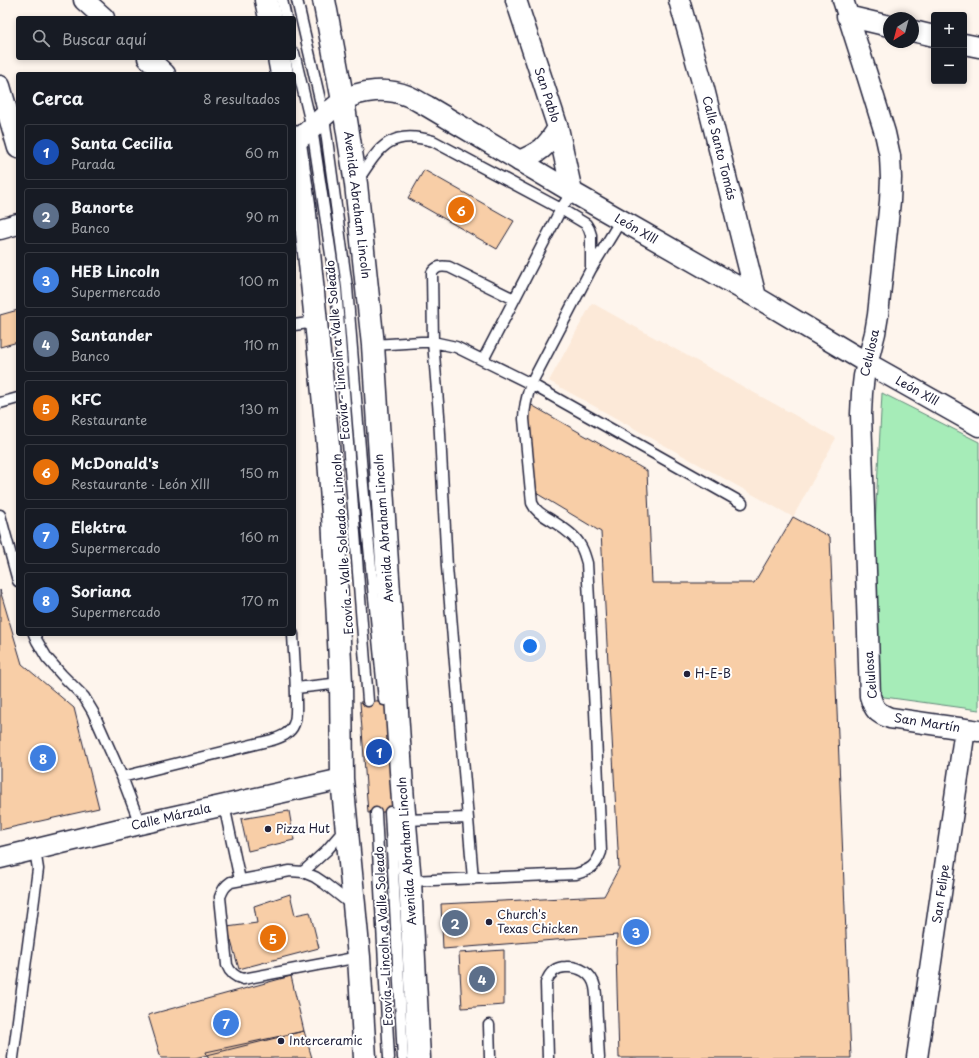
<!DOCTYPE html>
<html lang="es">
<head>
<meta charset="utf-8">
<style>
	:root { --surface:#171b24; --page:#20242c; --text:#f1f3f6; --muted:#9ea1a6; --line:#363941; --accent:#9495a2 }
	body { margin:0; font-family:"Playpen Sans",sans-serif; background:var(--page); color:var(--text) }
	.controls { position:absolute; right:12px; top:12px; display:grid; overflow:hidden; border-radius:4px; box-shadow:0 2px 6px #0003 }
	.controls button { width:36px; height:36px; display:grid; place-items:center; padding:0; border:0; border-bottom:1px solid var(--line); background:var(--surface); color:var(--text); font:20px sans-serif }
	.compass { position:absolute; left:883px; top:12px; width:36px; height:36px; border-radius:50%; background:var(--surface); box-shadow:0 2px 6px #0003; rotate:216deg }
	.you { position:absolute; left:530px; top:646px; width:14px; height:14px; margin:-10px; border:3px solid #fff; border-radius:50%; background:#1a73e8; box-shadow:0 0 0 6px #1a73e833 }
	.badge { display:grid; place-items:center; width:26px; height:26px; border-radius:50%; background:var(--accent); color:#fff; font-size:13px; font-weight:700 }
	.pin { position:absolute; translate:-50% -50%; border:2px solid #fff; box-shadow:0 1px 4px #0006 }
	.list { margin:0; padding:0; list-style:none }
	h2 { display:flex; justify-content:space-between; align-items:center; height:52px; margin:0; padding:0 16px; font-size:17px }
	h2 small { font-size:13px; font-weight:400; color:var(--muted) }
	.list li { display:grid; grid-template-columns:26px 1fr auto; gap:12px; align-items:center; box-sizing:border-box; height:56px; margin:0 8px 8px; padding:0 8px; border:1px solid var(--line); border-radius:4px }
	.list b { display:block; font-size:15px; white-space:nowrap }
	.list p { margin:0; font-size:13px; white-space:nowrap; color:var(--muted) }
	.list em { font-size:13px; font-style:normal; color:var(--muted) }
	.icon { flex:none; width:22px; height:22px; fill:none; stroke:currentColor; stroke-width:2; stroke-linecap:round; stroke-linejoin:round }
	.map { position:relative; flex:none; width:979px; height:1058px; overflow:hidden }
	.search { position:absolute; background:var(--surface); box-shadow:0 2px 6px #0003; left:16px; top:16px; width:280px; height:44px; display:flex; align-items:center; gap:10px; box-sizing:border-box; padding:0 14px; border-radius:4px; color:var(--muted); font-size:15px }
	.panel { position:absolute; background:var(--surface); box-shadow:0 2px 6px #0003; left:16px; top:72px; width:280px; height:564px; border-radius:4px }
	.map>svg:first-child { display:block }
</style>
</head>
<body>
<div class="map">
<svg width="979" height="1058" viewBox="0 0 979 1058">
	<rect width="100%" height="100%" fill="#fef5ed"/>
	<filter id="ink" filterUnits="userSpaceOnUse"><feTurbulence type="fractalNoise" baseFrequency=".025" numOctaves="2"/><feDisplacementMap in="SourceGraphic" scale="8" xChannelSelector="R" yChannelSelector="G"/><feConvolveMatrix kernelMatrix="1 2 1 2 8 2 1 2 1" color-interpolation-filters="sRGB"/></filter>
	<g filter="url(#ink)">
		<!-- built -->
		<path fill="#fce9d8" d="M592 303 836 438 793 517 549 381Z"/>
		<!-- green -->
		<path fill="#a6ecb8" stroke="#64877a" d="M882 393 979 442V710L877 696 872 582Z"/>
		<!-- building -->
		<path fill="#f8cea7" stroke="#22223b" d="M424 170 514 221 497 249 408 198Z
			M18 310V342L0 347V315Z
			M528 403 647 471 652 583H754L793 517 830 537 851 1058H619L616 952 617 935 443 949 441 904 604 896 619 868 601 532 531 490Z
			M0 590 22 664 74 708 99 808 0 830Z
			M390 700 398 811 368 813 360 702Z
			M289 811 294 840 248 851 241 819Z
			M290 894 295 915 310 912 319 948 239 969 227 927 257 923 254 906Z
			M504 950V1005L462 1008 459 953Z
			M291 976 304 1031 195 1058H161L148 1015Z
			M304 1031 312 1058H208L206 1052Z"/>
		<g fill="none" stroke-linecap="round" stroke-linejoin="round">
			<!-- lane casing -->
			<g stroke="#22223b" stroke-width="13">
				<path id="lane" d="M282 0 286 18
					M297 0 324 117 347 287 363 485 384 700
					M294 53 312 128 336 288 368 701
					M358 180C379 148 390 128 433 141L561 209 586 224 589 229 591 235V268
					M294 325 316 322
					M373 345 421 342H433L456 347 531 384 742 503
					M483 360 561 209 572 192
					M0 403 18 398
					M0 515 18 581
					M34 634 37 641 47 658 62 675 84 697 93 712 122 777 140 824
					M296 688 341 683
					M122 777 272 740C281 737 290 734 294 724 297 717 296 707 296 700 296 678 294 656 293 634
					M224 805 240 880
					M390 812 403 1058
					M376 813 389 1058
					M404 820 468 818
					M303 872 327 850 345 829
					M473 879 447 567 439 415 433 342 432 273C436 266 441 266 449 267L514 299
					M410 881 576 874C590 870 596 866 601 852L595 711 587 563C585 557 584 551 580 545 574 534 561 527 551 520 543 515 536 512 532 503L524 419C524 406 527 396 531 384L591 269 621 220
					M353 906 324 883 315 877 303 872 290 871 231 882C225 886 223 889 220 897L227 965C230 973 235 977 243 979L359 957
					M489 1025 490 1058
					M13 1058 38 869 35 850
					M548 1058 546 983C549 974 555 967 566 967 579 966 592 973 595 987 597 997 596 1008 597 1018 598 1031 598 1045 599 1058"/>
			</g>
			<!-- street casing -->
			<g stroke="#22223b" stroke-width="23">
				<path id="street" d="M84 0 104 18
					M516 0 558 128 572 192
					M679 0 704 89 756 297
					M843 0 868 78 885 133 890 156 891 178 890 201 878 315 875 333 864 376 862 393 861 414 870 696C874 710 877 713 890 718L979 731
					M847 16 889 26
					M913 31 934 36
					M964 44 979 47
					M148 58 165 74
					M0 86 18 148
					M294 143C311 130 326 112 343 101 361 89 388 88 408 96 415 99 421 103 427 106L572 192 756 297 867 363 979 426
					M519 161C540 152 546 148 558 128
					M0 229 18 224
					M0 858 140 824 342 779
					M917 1058 965 729"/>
			</g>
			<!-- secondary casing -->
			<g stroke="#22223b" stroke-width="25">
				<path id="secondary" d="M266 0 270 18
					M324 0 343 101 356 184 373 345 383 503 403 801 410 881 419 1058
					M279 58 282 74
					M294 137 304 204 316 322 328 445 333 515 341 683 342 779 359 957 365 1058"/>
			</g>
			<!-- lane -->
			<use href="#lane" stroke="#fff" stroke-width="10"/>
			<!-- street -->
			<use href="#street" stroke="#fff" stroke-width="20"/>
			<!-- secondary -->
			<use href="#secondary" stroke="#fff" stroke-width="22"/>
		</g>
	</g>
	<!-- markers -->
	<g fill="#22223b" stroke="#fff" stroke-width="1.5">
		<circle cx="687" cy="674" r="4"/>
		<circle cx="268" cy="829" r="4"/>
		<circle cx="489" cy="922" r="4"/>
		<circle cx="281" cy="1041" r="4"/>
	</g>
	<g text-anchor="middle" stroke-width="4" stroke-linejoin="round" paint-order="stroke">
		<!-- street labels -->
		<g font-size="12" fill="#22223b" stroke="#fff">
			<text transform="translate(547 95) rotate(72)" y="4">San Pablo</text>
			<text transform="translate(719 148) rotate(76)" y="4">Calle Santo Tomás</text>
			<text transform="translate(357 205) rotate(83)" y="4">Avenida Abraham Lincoln</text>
			<text transform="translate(636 229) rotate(30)" y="4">León Xlll</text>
			<text transform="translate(338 350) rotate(-95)" y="4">Ecovía - Lincoln a Valle Soleado</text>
			<text transform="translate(870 353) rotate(-77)" y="4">Celulosa</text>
			<text transform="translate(917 391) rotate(29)" y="4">León Xlll</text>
			<text transform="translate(384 528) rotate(-94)" y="4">Avenida Abraham Lincoln</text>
			<text transform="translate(343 544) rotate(-94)" y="4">Ecovía - Valle Soleado a Lincoln</text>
			<text transform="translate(871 675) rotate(-95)" y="4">Celulosa</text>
			<text transform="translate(927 723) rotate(9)" y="4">San Martín</text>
			<text transform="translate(171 817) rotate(-13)" y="4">Calle Márzala</text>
			<text transform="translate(407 851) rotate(-94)" y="4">Avenida Abraham Lincoln</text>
			<text transform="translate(941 894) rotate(-82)" y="4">San Felipe</text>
			<text transform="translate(384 936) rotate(-93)" y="4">Ecovía - Lincoln a Valle Soleado</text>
		</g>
		<!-- poi labels -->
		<g font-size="12" fill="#22223b" stroke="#fff" text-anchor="start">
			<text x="695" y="678">H-E-B</text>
			<text x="276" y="833">Pizza Hut</text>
			<text x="497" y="919">Church's<tspan x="497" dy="14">Texas Chicken</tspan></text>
			<text x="289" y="1045">Interceramic</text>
		</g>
	</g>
</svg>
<div class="controls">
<button>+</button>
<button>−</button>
</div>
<svg class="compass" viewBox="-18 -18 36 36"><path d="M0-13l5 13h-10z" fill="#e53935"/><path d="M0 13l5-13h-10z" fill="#9ea1a6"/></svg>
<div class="you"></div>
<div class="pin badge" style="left:379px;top:752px;background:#1a4fb4">1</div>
<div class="pin badge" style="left:455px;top:923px;background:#5c6f8a">2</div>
<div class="pin badge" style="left:636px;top:932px;background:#3f7fe0">3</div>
<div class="pin badge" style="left:482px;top:979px;background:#5c6f8a">4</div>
<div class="pin badge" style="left:273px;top:938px;background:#e8710a">5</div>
<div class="pin badge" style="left:461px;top:210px;background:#e8710a">6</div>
<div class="pin badge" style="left:226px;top:1023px;background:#3f7fe0">7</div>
<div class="pin badge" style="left:43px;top:758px;background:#3f7fe0">8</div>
<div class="search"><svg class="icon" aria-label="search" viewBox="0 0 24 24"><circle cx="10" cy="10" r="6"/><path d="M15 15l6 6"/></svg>Buscar aquí</div>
<section class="panel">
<h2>Cerca<small>8 resultados</small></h2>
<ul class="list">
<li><span class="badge" style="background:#1a4fb4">1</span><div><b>Santa Cecilia</b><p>Parada</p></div><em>60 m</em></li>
<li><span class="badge" style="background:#5c6f8a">2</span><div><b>Banorte</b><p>Banco</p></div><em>90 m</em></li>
<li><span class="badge" style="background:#3f7fe0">3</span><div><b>HEB Lincoln</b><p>Supermercado</p></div><em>100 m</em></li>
<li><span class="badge" style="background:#5c6f8a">4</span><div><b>Santander</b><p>Banco</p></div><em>110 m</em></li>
<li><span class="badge" style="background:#e8710a">5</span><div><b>KFC</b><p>Restaurante</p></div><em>130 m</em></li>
<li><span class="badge" style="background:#e8710a">6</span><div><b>McDonald's</b><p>Restaurante · León Xlll</p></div><em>150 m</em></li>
<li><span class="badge" style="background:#3f7fe0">7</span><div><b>Elektra</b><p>Supermercado</p></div><em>160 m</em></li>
<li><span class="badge" style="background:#3f7fe0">8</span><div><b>Soriana</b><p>Supermercado</p></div><em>170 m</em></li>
</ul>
</section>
</div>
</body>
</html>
